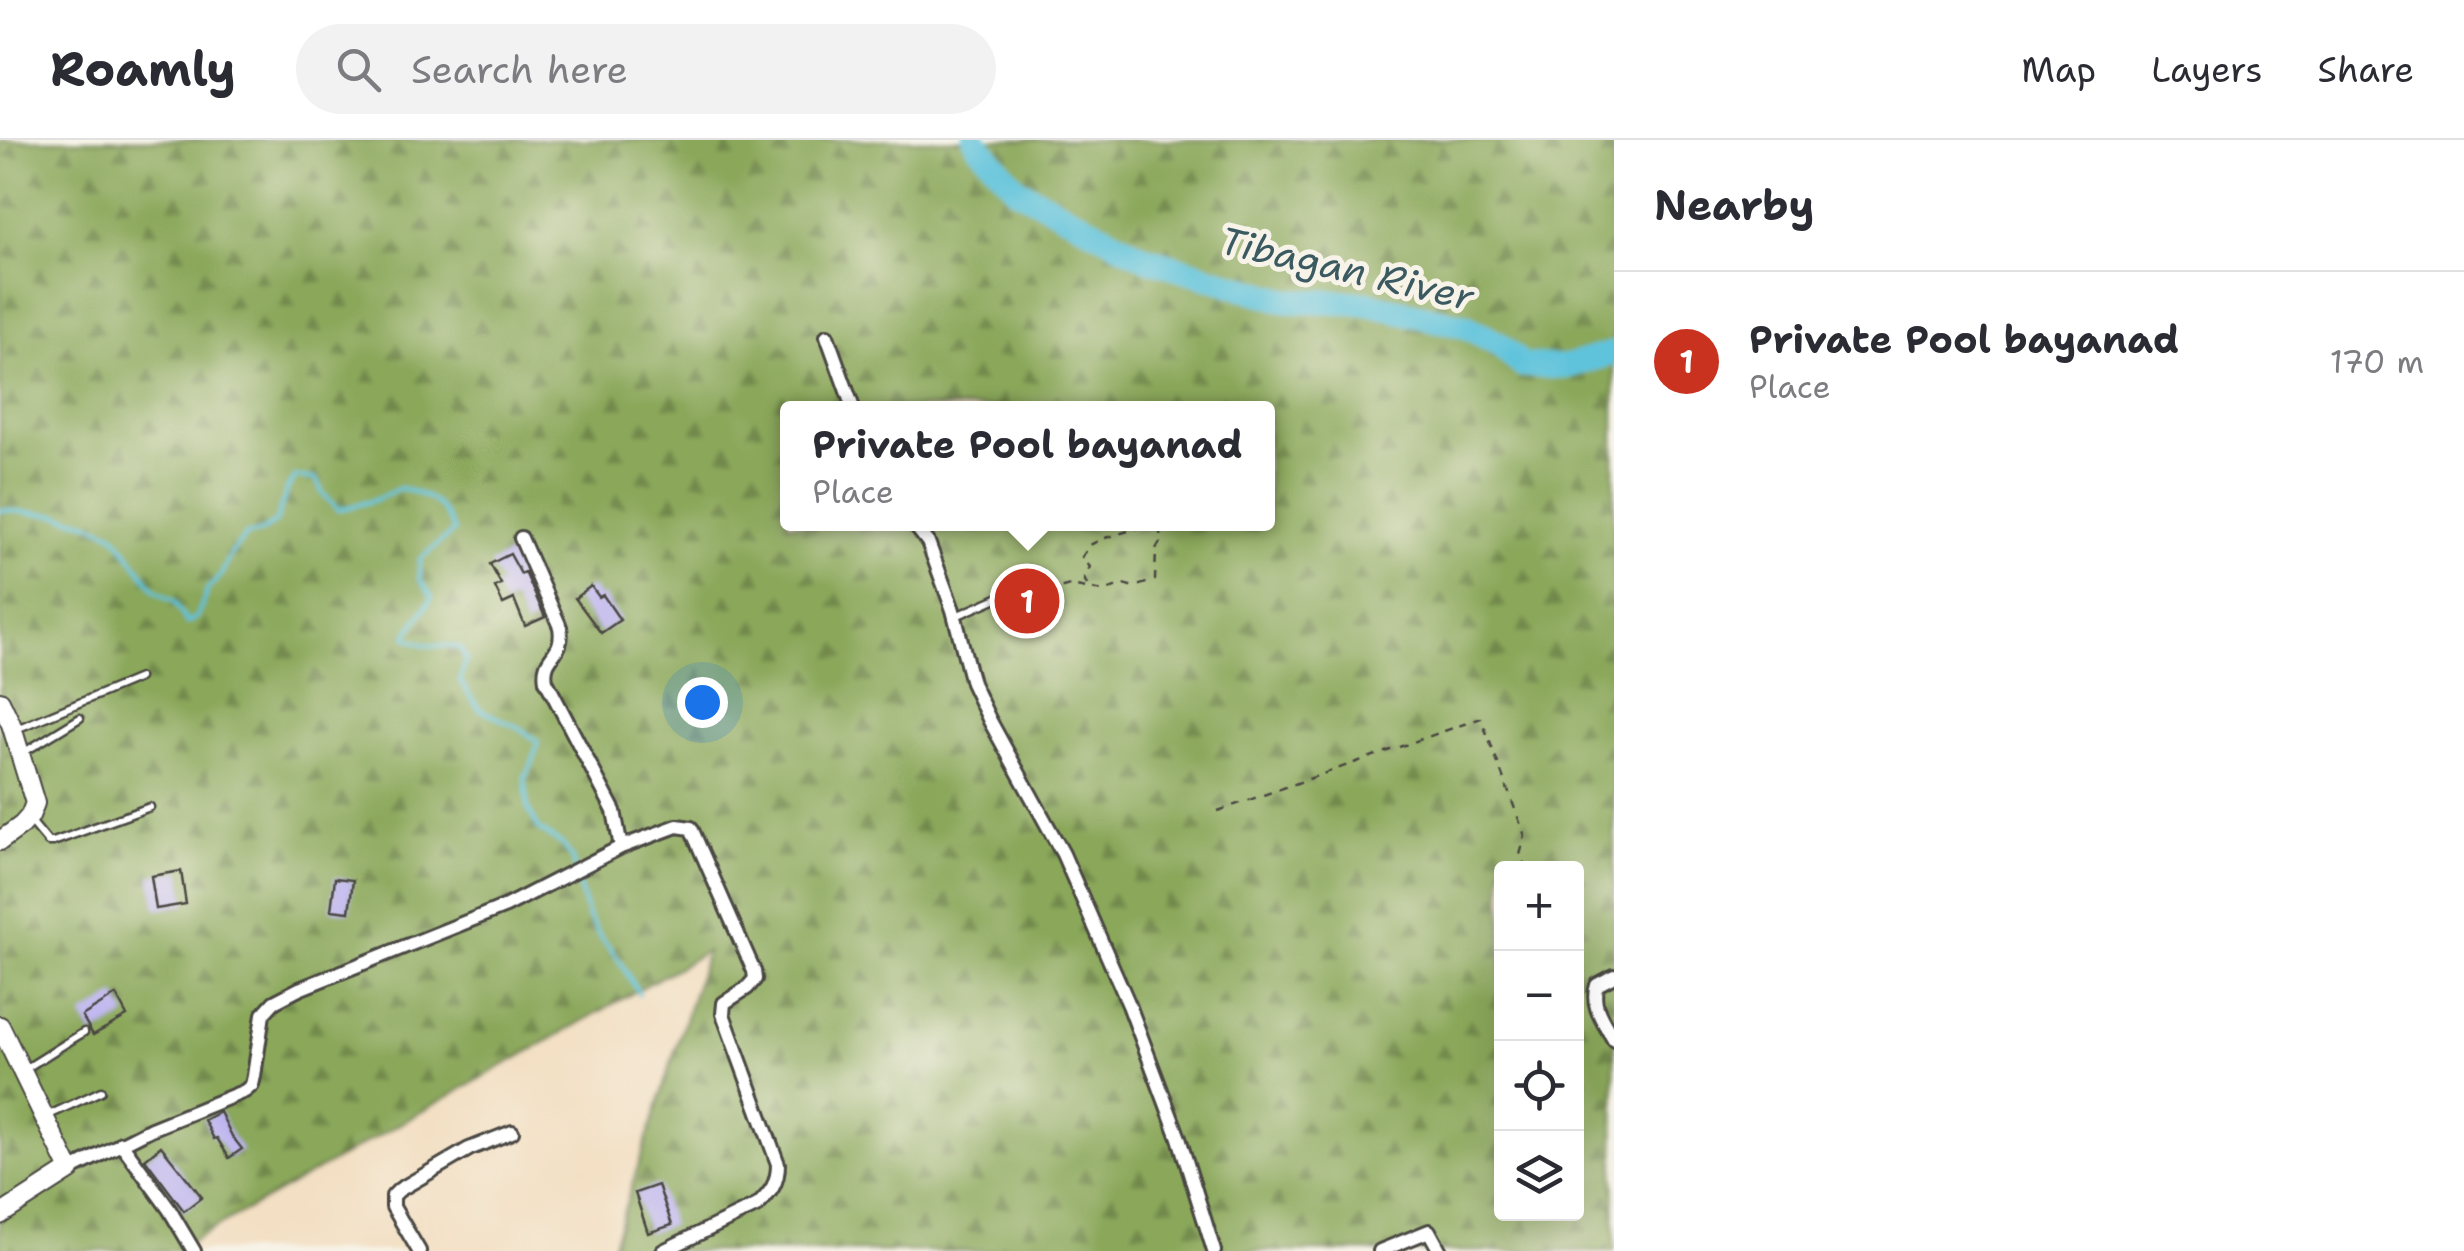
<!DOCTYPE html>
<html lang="en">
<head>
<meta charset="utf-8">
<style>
	:root { --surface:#fff; --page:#f2f2f3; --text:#2b2b33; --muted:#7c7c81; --line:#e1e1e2; --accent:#c8321e }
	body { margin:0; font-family:"Shantell Sans",sans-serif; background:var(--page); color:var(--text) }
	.controls { position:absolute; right:30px; bottom:30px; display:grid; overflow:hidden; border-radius:10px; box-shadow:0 10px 40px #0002 }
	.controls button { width:90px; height:90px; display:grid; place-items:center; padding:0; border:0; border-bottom:2px solid var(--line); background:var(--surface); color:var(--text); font:50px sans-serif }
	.you { position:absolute; left:702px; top:562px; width:35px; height:35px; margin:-25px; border:8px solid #fff; border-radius:50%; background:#1a73e8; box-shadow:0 0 0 15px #1a73e833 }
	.badge { display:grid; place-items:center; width:65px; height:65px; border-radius:50%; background:var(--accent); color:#fff; font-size:32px; font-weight:700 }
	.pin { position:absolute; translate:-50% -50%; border:5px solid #fff; box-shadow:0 2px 10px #0006 }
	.popup { position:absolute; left:780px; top:261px; width:495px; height:130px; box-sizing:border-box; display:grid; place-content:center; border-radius:10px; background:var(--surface); filter:drop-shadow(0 2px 8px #0005); font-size:32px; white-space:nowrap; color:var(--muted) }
	.popup b { font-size:38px; color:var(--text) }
	.popup::after { content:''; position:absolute; left:50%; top:100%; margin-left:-20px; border:20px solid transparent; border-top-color:var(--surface) }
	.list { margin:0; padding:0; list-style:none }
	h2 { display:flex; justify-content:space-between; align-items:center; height:130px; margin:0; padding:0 40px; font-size:42px }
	h2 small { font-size:32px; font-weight:400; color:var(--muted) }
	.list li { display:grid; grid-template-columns:65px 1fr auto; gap:30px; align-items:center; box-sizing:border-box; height:180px; padding:0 40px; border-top:2px solid var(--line) }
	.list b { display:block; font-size:38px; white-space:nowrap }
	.list p { margin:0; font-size:32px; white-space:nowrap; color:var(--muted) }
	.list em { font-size:32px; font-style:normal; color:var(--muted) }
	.icon { flex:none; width:55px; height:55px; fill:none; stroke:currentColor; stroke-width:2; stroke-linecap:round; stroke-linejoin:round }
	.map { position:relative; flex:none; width:1614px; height:1111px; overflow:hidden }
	header { display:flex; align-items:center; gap:60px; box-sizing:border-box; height:140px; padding:0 50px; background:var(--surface); border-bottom:2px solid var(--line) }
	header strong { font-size:48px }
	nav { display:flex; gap:55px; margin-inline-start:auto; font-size:35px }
	.search { width:700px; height:90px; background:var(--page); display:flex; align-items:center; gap:25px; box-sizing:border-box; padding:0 35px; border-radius:55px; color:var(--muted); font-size:38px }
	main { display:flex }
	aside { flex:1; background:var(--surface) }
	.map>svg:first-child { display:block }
</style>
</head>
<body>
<header>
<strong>Roamly</strong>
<div class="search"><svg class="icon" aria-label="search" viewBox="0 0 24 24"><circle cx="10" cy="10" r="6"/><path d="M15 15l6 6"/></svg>Search here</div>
<nav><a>Map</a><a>Layers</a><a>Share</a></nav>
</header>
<main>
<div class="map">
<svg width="1614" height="1111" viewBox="0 0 1614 1111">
	<defs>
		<pattern id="forest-firs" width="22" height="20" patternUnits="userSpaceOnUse" patternTransform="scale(2.5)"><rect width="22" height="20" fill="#8aa75a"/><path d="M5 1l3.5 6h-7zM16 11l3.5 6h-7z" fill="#71884b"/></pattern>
	</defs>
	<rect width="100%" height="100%" fill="#f7f3e8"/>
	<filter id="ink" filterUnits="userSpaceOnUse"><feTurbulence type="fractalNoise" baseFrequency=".01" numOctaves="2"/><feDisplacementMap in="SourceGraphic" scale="20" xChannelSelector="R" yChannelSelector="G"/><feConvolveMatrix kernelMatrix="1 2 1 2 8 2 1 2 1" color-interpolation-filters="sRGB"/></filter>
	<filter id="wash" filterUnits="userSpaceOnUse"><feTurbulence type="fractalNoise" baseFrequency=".0048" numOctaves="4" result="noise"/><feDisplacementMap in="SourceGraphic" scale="40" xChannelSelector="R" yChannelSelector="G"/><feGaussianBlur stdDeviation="2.25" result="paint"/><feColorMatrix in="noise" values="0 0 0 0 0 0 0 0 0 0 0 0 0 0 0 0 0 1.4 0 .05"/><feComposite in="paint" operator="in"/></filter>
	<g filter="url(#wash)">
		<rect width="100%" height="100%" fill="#f3dfc3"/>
		<!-- forest -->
		<path fill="url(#forest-firs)" stroke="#5a6942" stroke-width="2.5" fill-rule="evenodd" d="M0 0H1614V1111H611L707 811 174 1111H0ZM787 268H1267V384H787ZM1502 728H1576V1074H1502Z"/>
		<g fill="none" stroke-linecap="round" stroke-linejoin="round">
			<!-- stream -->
			<path stroke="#5ec3db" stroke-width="4" d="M0 370 57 375 89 383 114 394 156 451 174 461 187 483 197 477 208 449 221 435 232 412 246 395 261 392 276 382 287 349 296 337 316 339 323 354 339 370 375 360 400 348C430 356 441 361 454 391L420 419V439L432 457 406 497C430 510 435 503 460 508L466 520 460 541 479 569 520 588 538 602 533 622 525 637 528 669 539 689 563 705 572 718 574 727
				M576 736 588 777 600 796 619 820 639 854"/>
			<!-- river -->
			<path stroke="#5ec3db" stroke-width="25" d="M975 0 977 4 1017 49 1146 118 1286 161 1365 163 1467 187 1499 204 1522 225 1565 227 1614 213"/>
		</g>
		<g id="blocks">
			<!-- building -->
			<path fill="#bab1f0" d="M510 414 521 434 525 432 545 477 525 486 514 459 503 464 495 447 501 444 490 424Z
				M591 446 599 457 603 455 620 480 601 493 575 458Z
				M181 731 186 764 156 769 151 736Z
				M335 738 353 740 349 772 331 770Z
				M116 855 127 876 93 895 82 876Z
				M220 972 232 996 242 1009 229 1018 217 998 214 999 204 980Z
				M161 1006 202 1057 184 1071 145 1019Z
				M658 1045 672 1085 648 1093 635 1053Z"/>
		</g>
	</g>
	<g filter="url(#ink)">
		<use href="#blocks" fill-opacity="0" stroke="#494642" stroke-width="2.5"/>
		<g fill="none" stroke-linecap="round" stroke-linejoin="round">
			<!-- service casing -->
			<g stroke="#494642" stroke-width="11">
				<path id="service" d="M956 476 1018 449
					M14 590 139 538
					M21 614 80 578
					M29 679 48 702H53L150 667
					M22 931 84 892
					M49 975 101 951"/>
			</g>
			<!-- minor casing -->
			<g stroke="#494642" stroke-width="18">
				<path id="minor" d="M827 196 853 268
					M914 384 928 402 953 470 972 543 990 581 1063 714 1129 865 1179 998 1214 1111
					M521 398 560 487C565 517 541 514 546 541L614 671 621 707
					M1614 836 1597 845C1590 866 1604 882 1614 900
					M121 1003 169 1069 194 1111
					M70 1030 151 989 245 951 252 945 254 936 263 874 274 862 299 849 506 766 621 707 677 686 691 688 754 831 755 839 747 848 724 863 723 874 778 1024C778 1043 771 1052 758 1065L663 1111
					M419 1111 393 1067V1056L399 1050 469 1009 512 992
					M1380 1111 1429 1091 1440 1111"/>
			</g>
			<!-- tertiary casing -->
			<g stroke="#494642" stroke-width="22">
				<path id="tertiary" d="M0 561 11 584 35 663 30 676 22 685 0 701
					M0 886 70 1030 0 1075"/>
			</g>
			<!-- path -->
			<path stroke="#494642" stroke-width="2.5" stroke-dasharray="8 8" stroke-linecap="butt" d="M1087 445 1084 438 1090 427 1082 417 1090 405 1102 399 1151 384
				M1030 450H1051L1070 445 1104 451 1123 444 1134 447 1155 440 1156 409 1162 399 1157 384
				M1218 671 1481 578 1525 696 1520 715 1526 728
				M1576 835 1583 843"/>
			<!-- service -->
			<use href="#service" stroke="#fff" stroke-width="6"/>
			<!-- minor -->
			<use href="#minor" stroke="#fff" stroke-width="12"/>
			<!-- tertiary -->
			<use href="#tertiary" stroke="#fff" stroke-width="18"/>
		</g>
	</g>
	<g text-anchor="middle" stroke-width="10" stroke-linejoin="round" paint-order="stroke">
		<!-- water labels -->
		<g font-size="38" font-style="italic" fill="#3a5960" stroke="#f7f3e8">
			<text transform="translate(1347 129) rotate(13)" y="13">Tibagan River</text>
		</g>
	</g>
</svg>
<div class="controls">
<button>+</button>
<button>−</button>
<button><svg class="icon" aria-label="locate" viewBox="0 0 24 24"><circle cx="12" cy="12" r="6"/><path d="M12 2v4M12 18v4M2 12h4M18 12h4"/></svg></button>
<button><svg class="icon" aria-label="layers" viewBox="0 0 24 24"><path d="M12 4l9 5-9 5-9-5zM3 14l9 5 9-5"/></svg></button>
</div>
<div class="you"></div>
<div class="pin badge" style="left:1027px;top:461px">1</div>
<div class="popup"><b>Private Pool bayanad</b>Place</div>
</div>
<aside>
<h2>Nearby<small></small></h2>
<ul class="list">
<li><span class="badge">1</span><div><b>Private Pool bayanad</b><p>Place</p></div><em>170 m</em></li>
</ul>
</aside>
</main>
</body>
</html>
